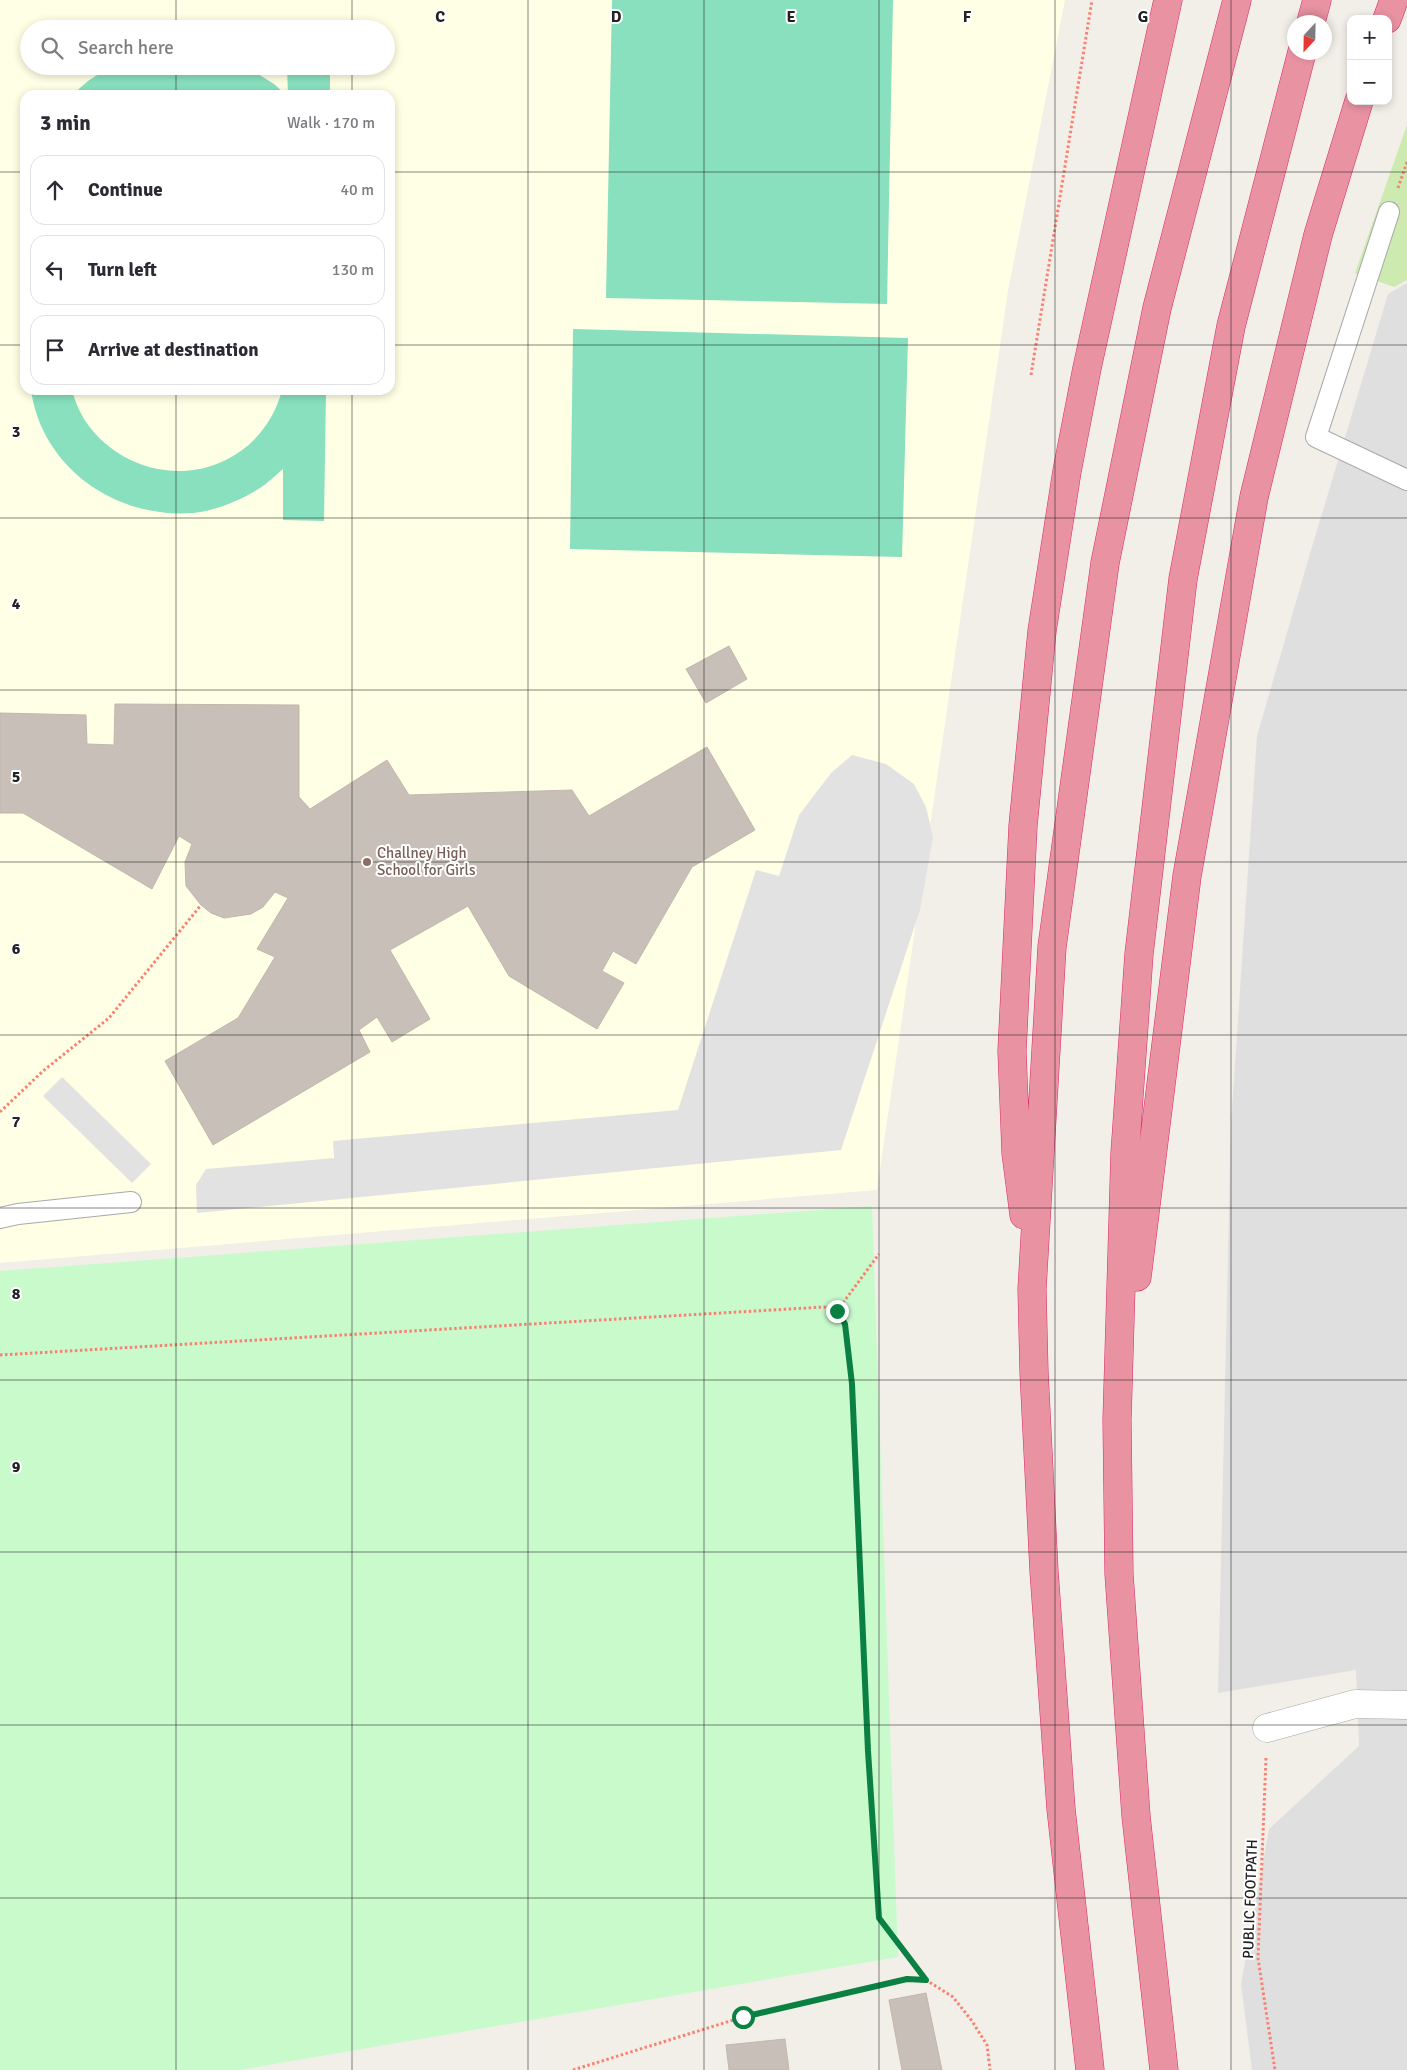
<!DOCTYPE html>
<html lang="en">
<head>
<meta charset="utf-8">
<style>
	:root { --surface:#fff; --page:#f2f2f3; --text:#2b2b33; --muted:#7c7c81; --line:#e1e1e2 }
	body { margin:0; font-family:Signika,sans-serif; background:var(--page); color:var(--text) }
	.controls { position:absolute; right:15px; top:15px; display:grid; overflow:hidden; border-radius:10px; box-shadow:0 2px 8px #0003 }
	.controls button { width:45px; height:45px; display:grid; place-items:center; padding:0; border:0; border-bottom:1px solid var(--line); background:var(--surface); color:var(--text); font:25px sans-serif }
	.compass { position:absolute; left:1287px; top:15px; width:45px; height:45px; border-radius:50%; background:var(--surface); box-shadow:0 2px 8px #0003; rotate:202deg }
	.stop { position:absolute; width:15px; height:15px; margin:-11px; border:4px solid #0b8043; border-radius:50%; background:#fff }
	.stop.end { background:#0b8043; border-color:#fff; box-shadow:0 1px 5px #0008 }
	.list { margin:0; padding:0; list-style:none }
	h2 { display:flex; justify-content:space-between; align-items:center; height:65px; margin:0; padding:0 20px; font-size:21px }
	h2 small { font-size:16px; font-weight:400; color:var(--muted) }
	.list li { display:grid; grid-template-columns:32px 1fr auto; gap:15px; align-items:center; box-sizing:border-box; height:70px; margin:0 10px 10px; padding:0 10px; border:1px solid var(--line); border-radius:15px }
	.list b { display:block; font-size:19px; white-space:nowrap }
	.list em { font-size:16px; font-style:normal; color:var(--muted) }
	.icon { flex:none; width:28px; height:28px; fill:none; stroke:currentColor; stroke-width:2; stroke-linecap:round; stroke-linejoin:round }
	.map { position:relative; flex:none; width:1407px; height:2070px; overflow:hidden }
	.search { position:absolute; background:var(--surface); box-shadow:0 2px 8px #0003; left:20px; top:20px; width:375px; height:55px; display:flex; align-items:center; gap:12px; box-sizing:border-box; padding:0 18px; border-radius:28px; color:var(--muted); font-size:19px }
	.panel { position:absolute; background:var(--surface); box-shadow:0 2px 8px #0003; left:20px; top:90px; width:375px; height:305px; border-radius:15px }
	.map>svg:first-child { display:block }
</style>
</head>
<body>
<div class="map">
<svg width="1407" height="2070" viewBox="0 0 1407 2070">
	<rect width="100%" height="100%" fill="#f2efe9"/>
	<!-- residential -->
	<path fill="#e0dfdf" d="M1407 283V2070H1252L1241 1984 1269 1829 1359 1746 1356 1670 1218 1693 1231 1124 1257 736 1309 557 1388 294Z"/>
	<!-- education -->
	<path fill="#ffffe5" fill-rule="evenodd" d="M0 0H1065L1008 291 877 1190 0 1263ZM29 29H386V66H29ZM25 95H390V390H25Z"/>
	<!-- grass -->
	<path fill="#cdebb0" d="M1407 125V280L1394 287 1355 273Z"/>
	<!-- park -->
	<path fill="#c8facc" d="M872 1206 898 1957 240 2070H0V1271Z"/>
	<!-- pitch -->
	<path fill="#88e0be" d="M612 0H893L887 304 606 298Z
		M111 66H245L274 84 286 95C259 95 233 96 206 95 187 94 171 90 152 95H72L88 81Z
		M287 66H330V95H288Z
		M573 329 908 338 902 557 570 549Z
		M31 390H72C77 411 89 430 106 444 167 496 261 470 282 390H326L324 521 283 520V469C276 475 268 483 260 488 241 500 215 511 193 513 116 519 42 468 31 390Z"/>
	<!-- parking -->
	<path fill="#e2e2e2" d="M852 755 886 764 914 784 926 807 933 837 920 910 841 1150 197 1213 196 1185 206 1169 334 1158 333 1141 678 1110 756 870 779 876 799 815 831 773Z
		M62 1077 151 1164 132 1183 43 1096Z"/>
	<!-- building -->
	<path fill="#c7bfb8" stroke="#c4b6ab" d="M729 646 747 679 706 703 686 669Z
		M115 704 299 705V797L310 809 387 760 409 795 572 790 589 816 707 747 755 830 692 867 636 964 613 951 602 971 624 983 597 1029 509 976 468 906 390 950 430 1019 392 1042 377 1017 359 1030 370 1052 213 1145 165 1061 238 1018 275 957 257 949 288 898 275 892 263 907 251 914 224 918 211 913 201 905 186 886 185 862 192 844 179 836 152 889 23 813H0V713L86 715 87 744 114 745Z
		M926 1993 942 2070H902L889 2000Z
		M785 2039 789 2070H729L726 2045Z"/>
	<g fill="none" stroke-linecap="round" stroke-linejoin="round">
		<!-- service casing -->
		<g stroke="#a9a9a9" stroke-width="22">
			<path id="service" d="M1389 212 1316 437 1407 480
				M0 1218 18 1214 131 1202"/>
		</g>
		<!-- minor casing -->
		<g stroke="#a9a9a9" stroke-width="29">
			<path id="minor" d="M1267 1728 1355 1704 1407 1705"/>
		</g>
		<!-- motorway casing -->
		<g stroke="#dc2a67" stroke-width="29">
			<path id="motorway" d="M1387 19 1394 0
				M1311 22 1317 0
				M1024 1215 1016 1153 1012 1051 1023 826 1042 631 1067 471 1087 368 1168 0
				M1137 1277 1187 876 1254 497 1318 235 1359 101
				M1090 2070 1061 1809 1044 1571 1034 1372 1032 1289 1052 947 1105 563 1157 308 1237 0
				M1164 2070 1136 1816 1119 1574 1117 1420 1125 1153 1139 954 1183 579 1231 326 1302 52"/>
		</g>
		<!-- path -->
		<path stroke="#fa8072" stroke-width="3" stroke-dasharray="2.5 2.5" stroke-linecap="butt" d="M1398 188 1407 162
			M1031 375 1092 0
			M0 1112 43 1071 109 1018 201 905
			M837 1311 879 1254
			M0 1355 824 1307 837 1311 845 1324 851 1384 869 1751 879 1918 926 1980
			M1266 1758 1258 1958 1275 2070
			M573 2070 743 2017 907 1979 926 1980 953 1997 972 2021 987 2045 990 2070"/>
		<!-- service -->
		<use href="#service" stroke="#fff" stroke-width="20"/>
		<!-- minor -->
		<use href="#minor" stroke="#fff" stroke-width="28"/>
		<!-- motorway -->
		<use href="#motorway" stroke="#e892a2" stroke-width="28"/>
	</g>
	<g fill="none" stroke-linecap="round" stroke-linejoin="round">
		<!-- route -->
		<path stroke="#0b8043" stroke-width="6" d="M743 2017 907 1979 926 1980 879 1918 868 1751 852 1384 845 1324 837 1311"/>
	</g>
	<!-- grid -->
	<path fill="none" stroke="#222" stroke-width="1" stroke-opacity="0.55" d="M176 0V29M352 0V29M528 0V2070M704 0V2070M879 0V2070M1055 0V2070M1231 0V2070M176 66V95M352 66V95M0 172H25M390 172H1407M0 345H25M390 345H1407M176 390V2070M352 390V2070M0 518H1407M0 690H1407M0 862H1407M0 1035H1407M0 1208H1407M0 1380H1407M0 1552H1407M0 1725H1407M0 1898H1407"/>
	<!-- markers -->
	<circle fill="#8d6e63" stroke="#fff" stroke-width="2" cx="367" cy="862" r="5"/>
	<g text-anchor="middle" stroke-width="4" stroke-linejoin="round" paint-order="stroke">
		<!-- education labels -->
		<g font-size="15" fill="#785e54" stroke="#fff" text-anchor="start">
			<text x="377" y="858">Challney High<tspan x="377" dy="17">School for Girls</tspan></text>
		</g>
		<!-- street labels -->
		<g font-size="15" fill="#222" stroke="#fff">
			<text transform="translate(1250 1899) rotate(-88)" y="5">PUBLIC FOOTPATH</text>
		</g>
	</g>
	<g font-size="16" text-anchor="middle" font-weight="bold" fill="#222" stroke="#fff" stroke-width="4" stroke-linejoin="round" paint-order="stroke">
		<text x="440" y="22">C</text>
		<text x="616" y="22">D</text>
		<text x="791" y="22">E</text>
		<text x="967" y="22">F</text>
		<text x="1143" y="22">G</text>
		<text x="16" y="437">3</text>
		<text x="16" y="609">4</text>
		<text x="16" y="782">5</text>
		<text x="16" y="954">6</text>
		<text x="16" y="1127">7</text>
		<text x="16" y="1299">8</text>
		<text x="16" y="1472">9</text>
	</g>
</svg>
<div class="controls">
<button>+</button>
<button>−</button>
</div>
<svg class="compass" viewBox="-18 -18 36 36"><path d="M0-13l5 13h-10z" fill="#e53935"/><path d="M0 13l5-13h-10z" fill="#7c7c81"/></svg>
<div class="stop" style="left:743px;top:2017px"></div>
<div class="stop end" style="left:837px;top:1311px"></div>
<div class="search"><svg class="icon" aria-label="search" viewBox="0 0 24 24"><circle cx="10" cy="10" r="6"/><path d="M15 15l6 6"/></svg>Search here</div>
<section class="panel">
<h2>3 min<small>Walk · 170 m</small></h2>
<ul class="list">
<li><svg class="icon" aria-label="ahead" viewBox="0 0 24 24"><path d="M12 20V5M6 11l6-6 6 6"/></svg><div><b>Continue</b></div><em>40 m</em></li>
<li><svg class="icon" aria-label="left" viewBox="0 0 24 24"><path d="M17 20v-9H6M10 6l-5 5 5 5"/></svg><div><b>Turn left</b></div><em>130 m</em></li>
<li><svg class="icon" aria-label="arrive" viewBox="0 0 24 24"><path d="M6 21V4h12l-3 4 3 4H6"/></svg><div><b>Arrive at destination</b></div></li>
</ul>
</section>
</div>
</body>
</html>
